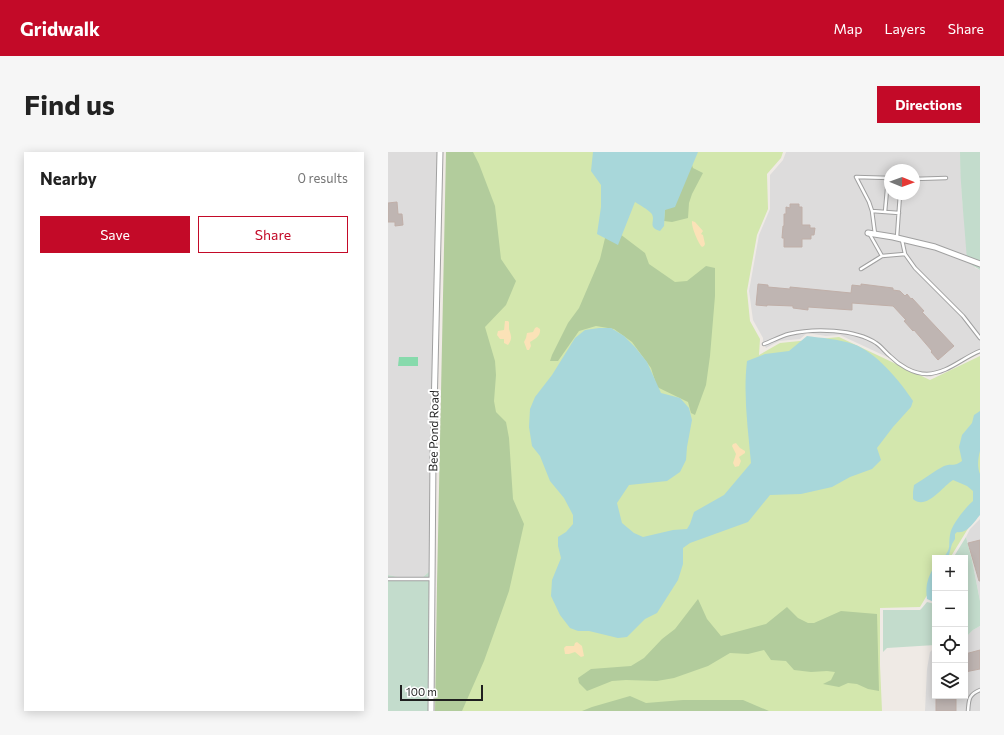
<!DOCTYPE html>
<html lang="en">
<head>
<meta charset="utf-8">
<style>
	:root { --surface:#fff; --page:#f6f6f6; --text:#222; --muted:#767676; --line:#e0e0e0; --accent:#c30a28 }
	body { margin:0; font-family:Commissioner,sans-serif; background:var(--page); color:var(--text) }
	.controls { position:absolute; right:12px; bottom:12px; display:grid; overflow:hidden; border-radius:0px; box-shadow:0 2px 10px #0003 }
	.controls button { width:36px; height:36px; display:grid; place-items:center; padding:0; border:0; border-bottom:1px solid var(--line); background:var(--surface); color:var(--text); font:20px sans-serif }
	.compass { position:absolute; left:496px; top:12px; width:36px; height:36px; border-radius:50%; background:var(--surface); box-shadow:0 2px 10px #0003; rotate:91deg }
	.scale { position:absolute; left:12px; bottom:10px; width:83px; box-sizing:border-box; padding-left:4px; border:2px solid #1f1f1f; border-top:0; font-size:11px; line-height:14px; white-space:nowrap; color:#1f1f1f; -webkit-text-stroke:3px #fff; paint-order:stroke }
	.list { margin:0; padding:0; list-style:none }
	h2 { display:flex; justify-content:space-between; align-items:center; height:52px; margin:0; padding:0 16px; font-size:17px }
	h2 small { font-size:13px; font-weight:400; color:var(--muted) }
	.actions { display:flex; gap:8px; padding:12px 16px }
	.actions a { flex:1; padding:9px 0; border:1px solid var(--accent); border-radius:0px; text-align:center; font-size:14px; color:var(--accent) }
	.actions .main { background:var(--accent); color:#fff }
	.icon { flex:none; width:22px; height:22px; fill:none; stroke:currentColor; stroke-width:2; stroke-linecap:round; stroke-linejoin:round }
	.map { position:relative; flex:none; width:592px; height:559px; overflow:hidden; border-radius:0px }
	header { display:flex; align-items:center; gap:24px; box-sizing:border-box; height:56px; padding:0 20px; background:var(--accent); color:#fff }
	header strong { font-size:19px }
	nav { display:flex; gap:22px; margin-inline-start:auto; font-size:14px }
	.intro { display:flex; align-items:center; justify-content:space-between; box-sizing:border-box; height:96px; padding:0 24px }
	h1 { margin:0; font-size:28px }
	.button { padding:10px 18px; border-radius:0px; background:var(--accent); color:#fff; font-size:14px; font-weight:700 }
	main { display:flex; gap:24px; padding:0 24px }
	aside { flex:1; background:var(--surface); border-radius:0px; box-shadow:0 2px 10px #0003 }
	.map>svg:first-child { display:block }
</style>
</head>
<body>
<header>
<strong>Gridwalk</strong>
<nav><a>Map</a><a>Layers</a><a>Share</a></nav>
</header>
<div class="intro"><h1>Find us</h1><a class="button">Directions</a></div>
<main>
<aside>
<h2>Nearby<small>0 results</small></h2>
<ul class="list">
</ul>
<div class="actions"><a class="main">Save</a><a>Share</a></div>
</aside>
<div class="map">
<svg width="592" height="559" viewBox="0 0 592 559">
	<rect width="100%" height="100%" fill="#efeae5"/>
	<!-- residential -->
	<path fill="#dddcdc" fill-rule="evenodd" d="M0 0H49L42 304 41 420 30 429 0 423Z
		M398 0H572L574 47 577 72 587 116 592 118V201L542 225 452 183 438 184 419 181 412 187 391 189 378 196 375 191V186L365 168 361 139 371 83 382 57V23L395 8ZM502 18H526V42H502Z
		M592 367V449L584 408 578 385 582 377Z
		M592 474V559H537L539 517 542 500 547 495V544H577V486L585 478Z"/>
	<!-- grass -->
	<path fill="#d3e7ad" d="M61 0H395L393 6 379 22 380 57 369 83 359 139 362 169 372 187 371 203 392 191 451 185 542 228 592 204V357L562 406H547V430L532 455 492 456V513L494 559H48Z"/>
	<!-- forest -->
	<path fill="#b2cc9c" d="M58 0H85L91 12 107 54 113 107 128 129 118 153 97 175 107 209 108 223 106 249 108 260 118 270 121 286 125 347 136 372 121 439 96 509 74 559H47L49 433Z
		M304 13 305 16 315 21 304 42 301 51 300 66 284 70 276 69 277 58 297 28Z
		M228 79 257 101 261 112 287 130 299 129 318 114 327 116V144L322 204 318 233 307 263 303 261 300 250 269 235 263 216 244 190 226 177 208 174 191 179 170 209H162L164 203 180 171 191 156 212 107 218 82Z
		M310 447 319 467 333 484 378 472 399 455 410 466 420 471H426L453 459 489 462 491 539 480 537 469 532 460 531 451 535 435 532 443 528 447 520 439 519 423 520 406 518 398 509 383 508 376 498 360 502 342 501 320 514 286 526 269 529 238 528 224 529 199 539 191 531 190 526 203 517 243 514 256 506 274 487 287 477Z
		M242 544 258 551 295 548H355L381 559H194L204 555Z"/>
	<!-- wetland -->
	<path fill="#c3dccc" d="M572 0H592V118L579 110C577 74 572 37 572 0Z
		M578 385 584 408 592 449V474L585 478 577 486V406H565Z
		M41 420 40 559H0V423L30 429Z
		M539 450 547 452V493L499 496 495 500V458H532L534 456Z"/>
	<!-- sand -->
	<path fill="#fbe2b7" d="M304 69 307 70 315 79 313 82 315 83 317 92 316 94 314 95C310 91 303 74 304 69Z
		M117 169H120L121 170C121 172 121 174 121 177 123 184 125 186 120 193L116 191V187H112L109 183 110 179 116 178Z
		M149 175 152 177C153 184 147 187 142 190L143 194 141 198H139L136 190 138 186 139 181 145 180 147 176Z
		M348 291 352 296 357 299V301L351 305 353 309 351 314 347 315 345 311 348 302 344 294 345 292Z
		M189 490 194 494 196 504 193 505 187 500 181 502H177L176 496 178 494H186L187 491Z"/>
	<!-- pitch -->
	<path fill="#87daac" d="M11 205H30V214H10Z"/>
	<!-- water -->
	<path fill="#a8d7da" d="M205 0H310L287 55 277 58 276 74 272 79C258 75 269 68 263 61 259 57 252 53 247 50L230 93 209 82 213 55V33L203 19Z
		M211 176H223L236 184 247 195 259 210 273 241 292 246 301 256 304 268 299 295 298 308 292 320 279 329 241 333 229 351 234 371 246 381 255 385 285 378 299 377 302 372 306 360 336 343 363 311C360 277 355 243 359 209L377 202 401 199 419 184C434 186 450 187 465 192 487 199 513 230 525 249L523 255 505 275 489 296 493 308 484 317 462 325 444 335 413 342 382 343 360 370 302 391 295 396V412L290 428 269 461 257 467 239 485 230 486 201 479H190L182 476 172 463 163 444 164 428 173 406 170 394V385L178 380 185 372V363L176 346 162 329 152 304 144 294 141 275 142 257 147 245 164 223 187 186 197 178Z
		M592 259V299C590 306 589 315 592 322V363C586 370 579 382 569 380L567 382V387L564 392 560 406H555C564 396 560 394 562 383 563 373 578 355 585 349V339L579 334 565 328C554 335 538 359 525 347V340L526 333C536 327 546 319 556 314 564 311 566 315 574 309L571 295 574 283 584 271 586 263Z
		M547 413V450H546L539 447C537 433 540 425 547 413Z"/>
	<!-- building -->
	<path fill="#bfb5b2" stroke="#c0afa8" d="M9 50 10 62H14L15 73 7 74V70H0V51Z
		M402 52H411V55H414V73H422V76H427L426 83H423V87H414V95H396V86H394L395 74H396V62H398V55L402 56Z
		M370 132 380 133V135L402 137V135L463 141 464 133 473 134V132L505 136V138L512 139 517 144 519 142 523 147 524 146 536 159 534 160 566 194 550 208 543 200 544 199 526 178 525 179 516 169 518 168 505 154 464 151V158L420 155V158L405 156V154L379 153V154L368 153Z
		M592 388V429H591L580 391Z
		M592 498V517L577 520V502Z
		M548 546 568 547V559H548Z"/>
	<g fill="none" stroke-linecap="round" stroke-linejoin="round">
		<!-- service casing -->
		<g stroke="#a0a0a0" stroke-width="4.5">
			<path id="service" d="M526 27 558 26
				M484 59 511 61
				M497 60 500 26
				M481 81 494 104 517 102
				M487 82 484 59 481 50 468 25 502 26
				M509 85 512 42
				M514 88 517 102 527 116 575 164 592 186
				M473 117 494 104
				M376 192C384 189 393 184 401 182 426 176 467 177 488 191 493 194 497 200 502 204 511 213 525 222 539 222 560 221 574 206 592 199
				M0 427H44
				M580 559C581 548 580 543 592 538"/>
		</g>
		<!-- minor casing -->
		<g stroke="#a0a0a0" stroke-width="7">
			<path id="minor" d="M480 81 505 85 547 95 592 112
				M43 559 45 304 52 0"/>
		</g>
		<!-- service -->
		<use href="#service" stroke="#fff" stroke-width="2.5"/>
		<!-- minor -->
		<use href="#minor" stroke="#fff" stroke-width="5"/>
	</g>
	<g text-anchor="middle" stroke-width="4" stroke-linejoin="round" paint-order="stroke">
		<!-- street labels -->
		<g font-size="12" fill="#1f1f1f" stroke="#fff">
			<text transform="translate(46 279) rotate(-89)" y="4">Bee Pond Road</text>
		</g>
	</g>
</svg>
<div class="controls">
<button>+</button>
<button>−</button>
<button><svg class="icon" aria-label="locate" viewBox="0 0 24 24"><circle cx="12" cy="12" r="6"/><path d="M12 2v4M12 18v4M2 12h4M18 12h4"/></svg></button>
<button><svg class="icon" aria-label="layers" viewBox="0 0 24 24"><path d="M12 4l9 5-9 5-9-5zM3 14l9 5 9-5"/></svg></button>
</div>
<svg class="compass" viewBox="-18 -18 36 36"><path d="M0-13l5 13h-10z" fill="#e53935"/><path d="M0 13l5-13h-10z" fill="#767676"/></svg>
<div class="scale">100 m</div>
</div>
</main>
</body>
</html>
